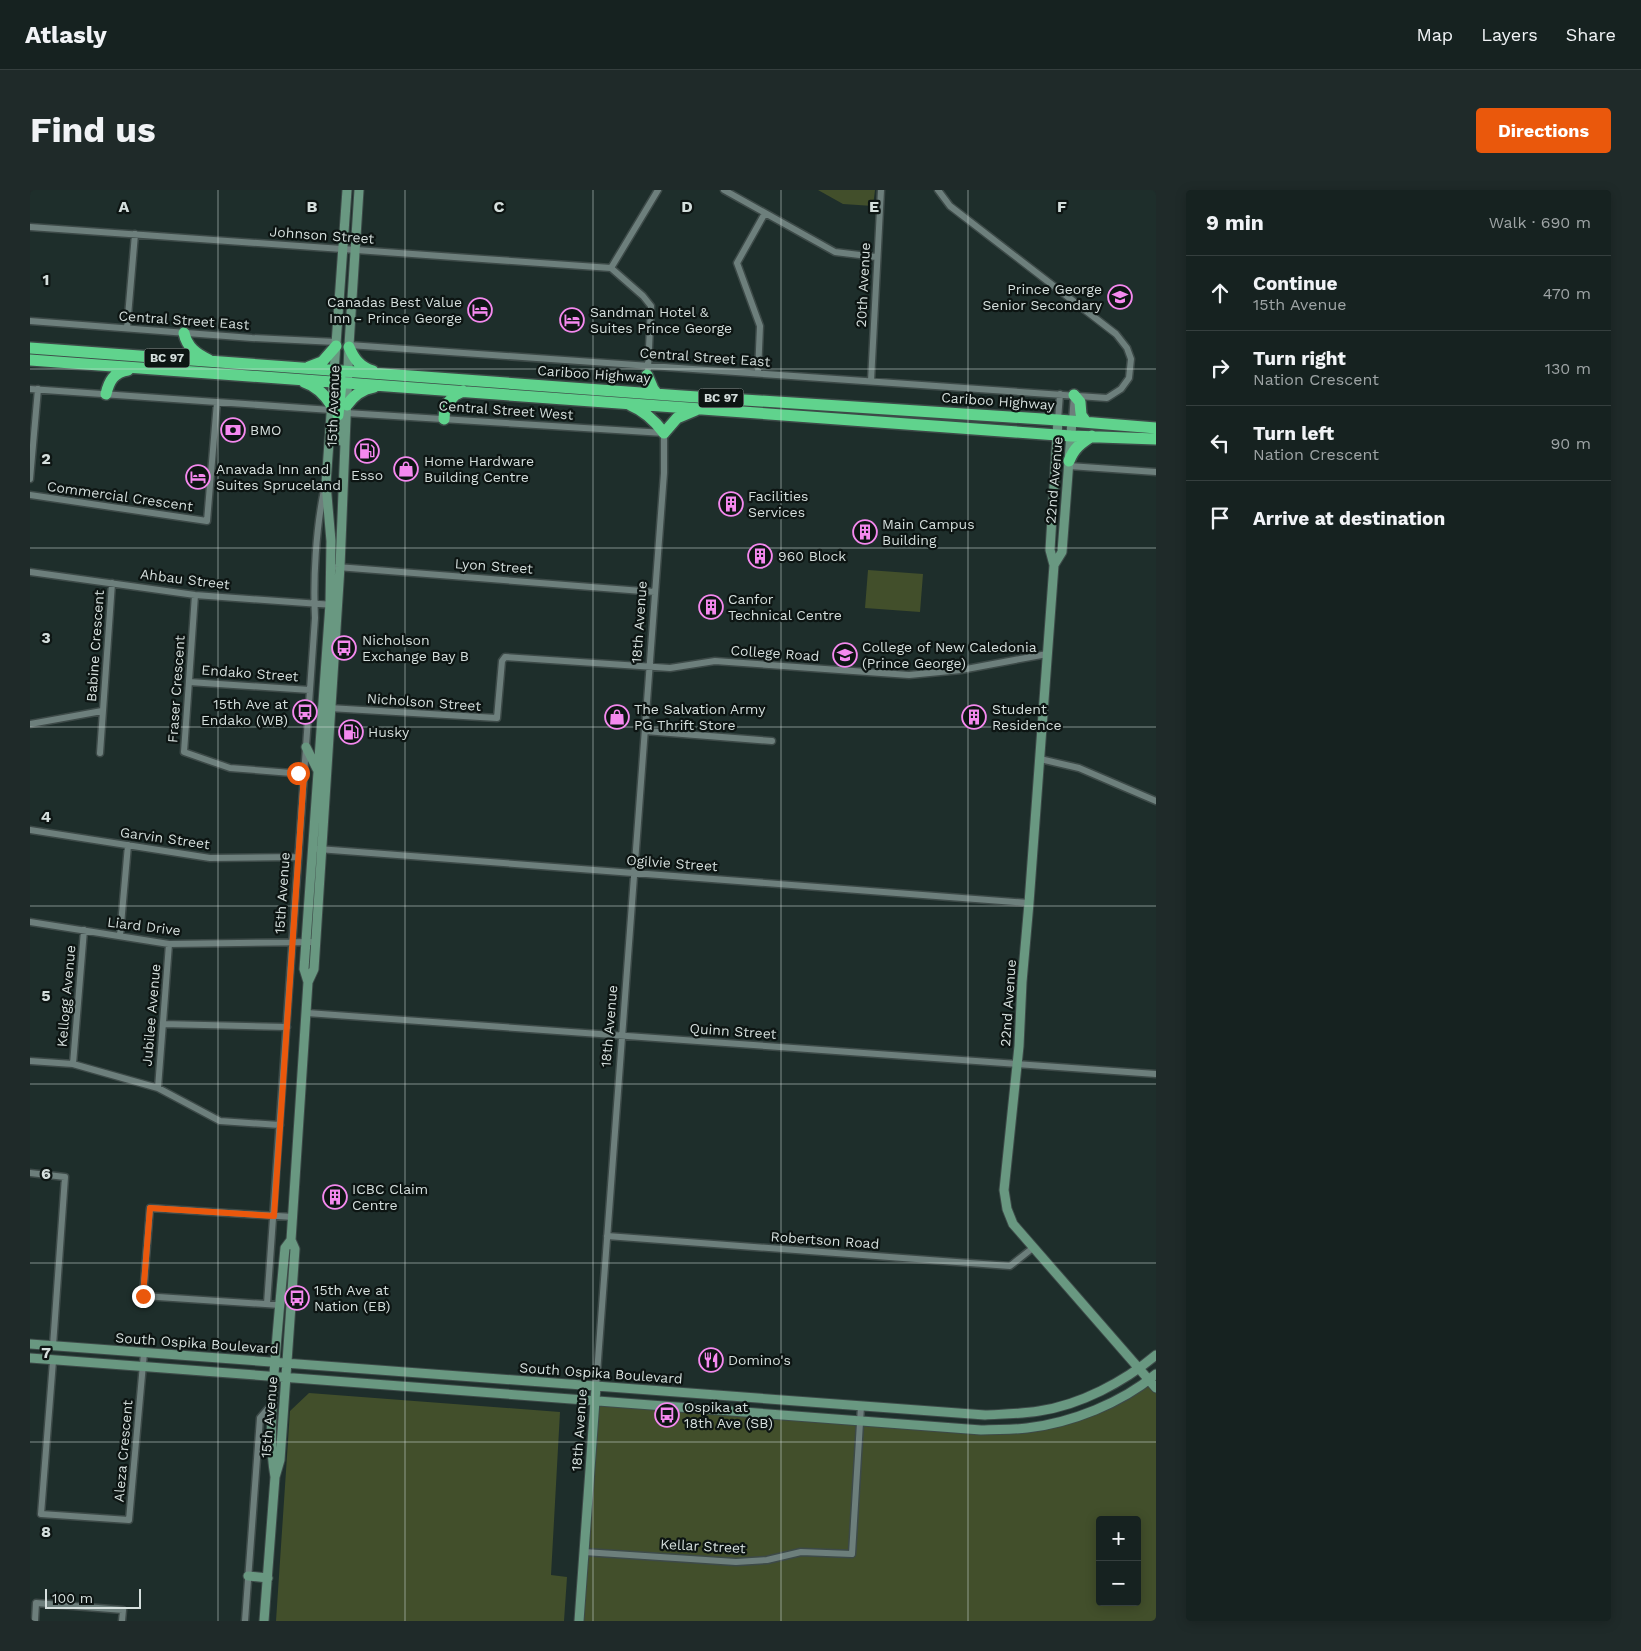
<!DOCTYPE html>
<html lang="en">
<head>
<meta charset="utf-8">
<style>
	:root { --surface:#162220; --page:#1f2a29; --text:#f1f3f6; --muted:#9ea4a5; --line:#353f3e; --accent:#ea580c }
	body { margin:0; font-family:"Work Sans",sans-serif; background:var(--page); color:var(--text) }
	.controls { position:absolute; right:15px; bottom:15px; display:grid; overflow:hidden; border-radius:5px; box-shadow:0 2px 12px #0003 }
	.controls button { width:45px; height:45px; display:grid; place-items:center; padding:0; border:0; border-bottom:1px solid var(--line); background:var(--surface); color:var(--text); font:25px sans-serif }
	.scale { position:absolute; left:15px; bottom:12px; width:96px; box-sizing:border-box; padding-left:5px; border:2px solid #d5dfdd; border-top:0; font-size:14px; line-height:18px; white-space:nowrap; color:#d5dfdd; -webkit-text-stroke:4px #0d1513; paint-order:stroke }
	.stop { position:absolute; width:15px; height:15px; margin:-11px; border:4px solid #ea580c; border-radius:50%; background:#fff }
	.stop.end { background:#ea580c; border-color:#fff; box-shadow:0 1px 5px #0008 }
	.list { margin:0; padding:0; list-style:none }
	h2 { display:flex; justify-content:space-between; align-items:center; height:65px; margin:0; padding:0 20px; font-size:21px }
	h2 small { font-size:16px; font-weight:400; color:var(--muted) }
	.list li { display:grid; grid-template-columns:32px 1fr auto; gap:15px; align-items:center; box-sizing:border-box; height:75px; padding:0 20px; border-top:1px solid var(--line) }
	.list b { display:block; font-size:19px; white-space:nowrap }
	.list p { margin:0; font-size:16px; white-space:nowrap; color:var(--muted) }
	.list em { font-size:16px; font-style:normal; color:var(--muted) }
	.icon { flex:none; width:28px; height:28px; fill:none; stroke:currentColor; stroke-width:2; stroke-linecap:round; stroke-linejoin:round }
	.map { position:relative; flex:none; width:1126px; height:1431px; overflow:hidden; border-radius:5px }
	header { display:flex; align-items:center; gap:30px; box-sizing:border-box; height:70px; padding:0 25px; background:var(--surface); border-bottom:1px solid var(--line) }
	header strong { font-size:24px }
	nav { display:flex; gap:28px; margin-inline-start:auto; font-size:18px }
	.intro { display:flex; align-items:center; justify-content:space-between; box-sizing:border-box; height:120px; padding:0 30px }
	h1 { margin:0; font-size:35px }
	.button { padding:12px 22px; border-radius:5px; background:var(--accent); color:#fff; font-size:18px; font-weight:700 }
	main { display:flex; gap:30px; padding:0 30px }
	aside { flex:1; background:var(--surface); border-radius:5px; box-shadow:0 2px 12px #0003 }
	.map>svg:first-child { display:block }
</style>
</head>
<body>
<header>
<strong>Atlasly</strong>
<nav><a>Map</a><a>Layers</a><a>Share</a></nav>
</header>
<div class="intro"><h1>Find us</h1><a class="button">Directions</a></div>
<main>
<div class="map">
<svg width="1126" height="1431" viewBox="0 0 1126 1431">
	<rect width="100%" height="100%" fill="#1e2e2b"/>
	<!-- green -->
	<path fill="#424f2b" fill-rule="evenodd" d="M788 0H845L843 16 813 14Z
		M838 380 893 384 890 422 835 418Z
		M1118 1191 1126 1200V1431H550L566 1212 943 1238 995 1236 1041 1229ZM1070 1330H1107V1412H1070Z
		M279 1203 530 1222 521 1385 537 1387 534 1431H246L260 1221Z"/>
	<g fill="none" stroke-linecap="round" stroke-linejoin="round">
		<!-- street casing -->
		<g stroke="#3d4a48" stroke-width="9">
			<path id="street" d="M694 0 805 62 846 67
				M0 37 581 78
				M581 78 613 106 621 116 618 179
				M581 78 628 0
				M0 131 222 148 306 152
				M97 138 105 44
				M319 155 1077 208 1091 199 1099 188 1101 169 1097 158 1086 144 920 16 908 0
				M728 183 730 136 707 73 735 23
				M841 191 851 0
				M0 199 301 220
				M316 223 634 243V283L566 1197
				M1028 230 1030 204
				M1042 231 1044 205
				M1039 276 1126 282
				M0 289 8 199
				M0 305 177 331 187 212
				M307 377 625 402
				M0 382 165 405 304 415
				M165 405 154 562 200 578 274 584
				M159 492 280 500
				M299 518 467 528 472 471 475 467 640 478 685 471 879 485 931 480 1017 464
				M0 534 72 521
				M615 541 742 551
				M70 563 82 393
				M1010 569 1049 578 1126 611
				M0 640 180 668 268 667
				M288 659 999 713
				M0 732 139 754 286 752
				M90 746 98 655
				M277 823 1126 884
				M133 834 257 837
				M0 871 43 874 128 898 190 931 250 935
				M43 874 54 740
				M128 898 139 754
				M0 983 35 987 23 1156
				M577 1046 980 1076 1004 1057
				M237 1114 285 428C283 388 286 339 294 300
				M250 1115 113 1106 120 1018 263 1027
				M23 1171 11 1324 99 1330 114 1163
				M554 1362 706 1372 737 1370 771 1362 822 1364 831 1216
				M5 1431 6 1413 93 1420 92 1431
				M215 1431 230 1228 242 1214"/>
		</g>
		<!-- secondary casing -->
		<g stroke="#3d4a48" stroke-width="11">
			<path id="secondary" d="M304 222 308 225 311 251
				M1028 230 1020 360 1024 375 999 713 992 792 989 856 974 1000 977 1019 983 1034 1126 1198
				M1024 375 1032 362 1042 231
				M276 557 287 579
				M278 792 274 779 300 414 301 351 296 294 317 0
				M0 1154 955 1225C973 1224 991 1224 1009 1221 1050 1215 1094 1192 1126 1165
				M0 1168 951 1240C966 1239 982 1240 997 1238 1041 1233 1092 1213 1126 1184
				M245 1287C239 1253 242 1219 244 1184 247 1142 251 1100 255 1058L261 1050 278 792 284 779 310 377 319 155 329 0
				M218 1386 238 1388
				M234 1431 245 1287 250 1270 265 1059 261 1050
				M549 1431 566 1197"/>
		</g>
		<!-- highway casing -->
		<g stroke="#3d4a48" stroke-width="14">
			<path id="highway" d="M154 143C157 157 166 164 179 170
				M319 157C324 169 330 177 343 181
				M0 158 652 206 1028 230 1126 238
				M0 170 1041 246 1126 249
				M279 177 292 172 306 156
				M617 185 623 199 627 204
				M274 192C287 196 295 205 302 216
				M76 204C79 191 84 182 98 180
				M1044 205 1050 212 1051 225 1056 232
				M317 215C324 205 332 199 344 197
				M600 215C615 221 625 231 634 243
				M308 225 311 192 309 185
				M414 229 415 216 425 205 433 201
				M634 243 647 228 666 220
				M1039 271C1044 258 1051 253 1062 246"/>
		</g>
		<!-- street -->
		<use href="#street" stroke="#6d7f7c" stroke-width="6"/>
		<!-- secondary -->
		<use href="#secondary" stroke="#699881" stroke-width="9"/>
		<!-- highway -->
		<use href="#highway" stroke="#60d38d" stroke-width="11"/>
	</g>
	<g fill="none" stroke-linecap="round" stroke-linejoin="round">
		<!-- route -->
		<path stroke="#ea580c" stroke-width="6" d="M113 1106 120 1018 244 1026 274 584 268 583"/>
	</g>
	<!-- grid -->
	<path fill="none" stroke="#d5dfdd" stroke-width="1" stroke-opacity="0.55" d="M188 0V1431M375 0V1431M563 0V1431M751 0V1431M938 0V1431M0 179H1126M0 358H1126M0 537H1126M0 716H1126M0 894H1126M0 1073H1126M0 1252H1126"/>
	<!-- icons -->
	<defs>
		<g id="school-ring" transform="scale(1.25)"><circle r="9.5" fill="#0d1513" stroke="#f589ef" stroke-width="1.5"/><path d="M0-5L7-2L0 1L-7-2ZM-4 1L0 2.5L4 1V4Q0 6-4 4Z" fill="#f589ef"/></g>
		<g id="hotel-ring" transform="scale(1.25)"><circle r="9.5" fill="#0d1513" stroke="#f589ef" stroke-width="1.5"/><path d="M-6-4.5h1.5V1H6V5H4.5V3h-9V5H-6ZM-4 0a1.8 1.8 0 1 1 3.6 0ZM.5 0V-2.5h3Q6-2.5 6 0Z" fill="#f589ef"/></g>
		<g id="bank-ring" transform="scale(1.25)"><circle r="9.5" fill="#0d1513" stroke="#f589ef" stroke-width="1.5"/><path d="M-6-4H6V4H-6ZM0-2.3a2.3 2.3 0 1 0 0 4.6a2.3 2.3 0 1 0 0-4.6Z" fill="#f589ef"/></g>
		<g id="fuel-ring" transform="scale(1.25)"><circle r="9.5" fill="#0d1513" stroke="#f589ef" stroke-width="1.5"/><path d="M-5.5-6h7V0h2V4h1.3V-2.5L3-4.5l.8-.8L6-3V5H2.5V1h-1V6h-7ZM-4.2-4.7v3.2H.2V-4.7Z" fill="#f589ef"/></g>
		<g id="shop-ring" transform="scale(1.25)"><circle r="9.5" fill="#0d1513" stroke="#f589ef" stroke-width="1.5"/><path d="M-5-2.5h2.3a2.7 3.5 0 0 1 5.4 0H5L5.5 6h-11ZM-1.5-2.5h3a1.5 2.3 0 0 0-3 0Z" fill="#f589ef"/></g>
		<g id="building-ring" transform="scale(1.25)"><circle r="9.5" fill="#0d1513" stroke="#f589ef" stroke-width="1.5"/><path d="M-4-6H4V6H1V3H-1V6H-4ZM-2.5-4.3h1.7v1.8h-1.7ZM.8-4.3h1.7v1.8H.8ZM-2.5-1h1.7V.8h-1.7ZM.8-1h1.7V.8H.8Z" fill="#f589ef"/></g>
		<g id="bus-ring" transform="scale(1.25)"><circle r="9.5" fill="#0d1513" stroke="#f589ef" stroke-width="1.5"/><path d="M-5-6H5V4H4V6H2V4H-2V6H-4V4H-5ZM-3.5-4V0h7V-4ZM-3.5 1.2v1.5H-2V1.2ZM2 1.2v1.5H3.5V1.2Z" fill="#f589ef"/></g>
		<g id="university-ring" transform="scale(1.25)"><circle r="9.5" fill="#0d1513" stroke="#f589ef" stroke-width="1.5"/><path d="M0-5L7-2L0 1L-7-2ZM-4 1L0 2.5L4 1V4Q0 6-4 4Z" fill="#f589ef"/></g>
		<g id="restaurant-ring" transform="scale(1.25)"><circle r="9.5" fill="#0d1513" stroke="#f589ef" stroke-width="1.5"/><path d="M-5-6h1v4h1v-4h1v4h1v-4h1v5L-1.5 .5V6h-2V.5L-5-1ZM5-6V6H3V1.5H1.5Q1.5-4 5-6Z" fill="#f589ef"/></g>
	</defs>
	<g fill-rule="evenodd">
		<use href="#school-ring" x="1090" y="107"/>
		<use href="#hotel-ring" x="450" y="120"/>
		<use href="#hotel-ring" x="542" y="130"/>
		<use href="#bank-ring" x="203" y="240"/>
		<use href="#fuel-ring" x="337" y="261"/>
		<use href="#shop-ring" x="376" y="279"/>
		<use href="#hotel-ring" x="168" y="287"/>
		<use href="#building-ring" x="701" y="314"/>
		<use href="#building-ring" x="835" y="342"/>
		<use href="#building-ring" x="730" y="366"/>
		<use href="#building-ring" x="681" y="417"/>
		<use href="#bus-ring" x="314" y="458"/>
		<use href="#university-ring" x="815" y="465"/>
		<use href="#bus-ring" x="275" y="522"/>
		<use href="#shop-ring" x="587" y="527"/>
		<use href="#building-ring" x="944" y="527"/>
		<use href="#fuel-ring" x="321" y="542"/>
		<use href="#building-ring" x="305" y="1007"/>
		<use href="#bus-ring" x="267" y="1108"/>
		<use href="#restaurant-ring" x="681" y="1170"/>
		<use href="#bus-ring" x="637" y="1225"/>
	</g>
	<g text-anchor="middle" stroke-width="4.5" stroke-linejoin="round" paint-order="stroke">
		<!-- shield labels -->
		<g fill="#0d1513" stroke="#99a2a0" stroke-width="1">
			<rect x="114.5" y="158.5" width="45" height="19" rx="4"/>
			<rect x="668.5" y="198.5" width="45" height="19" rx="4"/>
		</g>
		<g font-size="12" font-weight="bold" fill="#d5dfdd">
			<text x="137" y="172">BC 97</text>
			<text x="691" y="212">BC 97</text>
		</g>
		<!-- street labels -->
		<g font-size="14" fill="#d5dfdd" stroke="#0d1513">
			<text transform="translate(292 45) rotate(4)" y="5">Johnson Street</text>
			<text transform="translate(833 95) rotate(-87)" y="5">20th Avenue</text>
			<text transform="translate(154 130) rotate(4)" y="5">Central Street East</text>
			<text transform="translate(675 167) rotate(4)" y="5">Central Street East</text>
			<text transform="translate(564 184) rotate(4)" y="5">Cariboo Highway</text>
			<text transform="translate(968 211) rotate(4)" y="5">Cariboo Highway</text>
			<text transform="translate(303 216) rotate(-88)" y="5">15th Avenue</text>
			<text transform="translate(476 220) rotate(4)" y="5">Central Street West</text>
			<text transform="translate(1024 290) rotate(-85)" y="5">22nd Avenue</text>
			<text transform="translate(90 306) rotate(8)" y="5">Commercial Crescent</text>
			<text transform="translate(464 376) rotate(4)" y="5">Lyon Street</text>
			<text transform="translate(155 389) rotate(7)" y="5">Ahbau Street</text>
			<text transform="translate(609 432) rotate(-86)" y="5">18th Avenue</text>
			<text transform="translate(65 456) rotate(-86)" y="5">Babine Crescent</text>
			<text transform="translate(745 463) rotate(4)" y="5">College Road</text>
			<text transform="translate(220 483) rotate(4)" y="5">Endako Street</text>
			<text transform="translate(146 499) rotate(-86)" y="5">Fraser Crescent</text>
			<text transform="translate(394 512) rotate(4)" y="5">Nicholson Street</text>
			<text transform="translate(135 648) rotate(8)" y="5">Garvin Street</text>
			<text transform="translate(642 673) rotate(4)" y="5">Ogilvie Street</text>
			<text transform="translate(252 703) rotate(-86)" y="5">15th Avenue</text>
			<text transform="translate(114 736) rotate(7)" y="5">Liard Drive</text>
			<text transform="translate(36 806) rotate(-85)" y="5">Kellogg Avenue</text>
			<text transform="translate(978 813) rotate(-86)" y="5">22nd Avenue</text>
			<text transform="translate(121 825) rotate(-85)" y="5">Jubilee Avenue</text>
			<text transform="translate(579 836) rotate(-85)" y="5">18th Avenue</text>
			<text transform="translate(703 841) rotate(4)" y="5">Quinn Street</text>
			<text transform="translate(795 1050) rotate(4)" y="5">Robertson Road</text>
			<text transform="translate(167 1153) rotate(4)" y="5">South Ospika Boulevard</text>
			<text transform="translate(571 1183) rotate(4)" y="5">South Ospika Boulevard</text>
			<text transform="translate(239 1227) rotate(-85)" y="5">15th Avenue</text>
			<text transform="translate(549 1240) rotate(-86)" y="5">18th Avenue</text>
			<text transform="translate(93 1261) rotate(-85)" y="5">Aleza Crescent</text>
			<text transform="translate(673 1356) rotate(3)" y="5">Kellar Street</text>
		</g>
		<!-- poi labels -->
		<g font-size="14" fill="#d5dfdd" stroke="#0d1513" text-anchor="start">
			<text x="1072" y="104" text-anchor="end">Prince George<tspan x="1072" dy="16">Senior Secondary</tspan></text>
			<text x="432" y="117" text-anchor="end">Canadas Best Value<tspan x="432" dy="16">Inn - Prince George</tspan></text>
			<text x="560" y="127">Sandman Hotel &amp;<tspan x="560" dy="16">Suites Prince George</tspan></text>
			<text x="220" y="245">BMO</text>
			<text x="394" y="276">Home Hardware<tspan x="394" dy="16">Building Centre</tspan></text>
			<text x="186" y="284">Anavada Inn and<tspan x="186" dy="16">Suites Spruceland</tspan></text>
			<text x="337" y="290" text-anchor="middle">Esso</text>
			<text x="718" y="311">Facilities<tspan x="718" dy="16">Services</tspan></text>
			<text x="852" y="339">Main Campus<tspan x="852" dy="16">Building</tspan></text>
			<text x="748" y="371">960 Block</text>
			<text x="698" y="414">Canfor<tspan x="698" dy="16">Technical Centre</tspan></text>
			<text x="332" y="455">Nicholson<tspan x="332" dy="16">Exchange Bay B</tspan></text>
			<text x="832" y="462">College of New Caledonia<tspan x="832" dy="16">(Prince George)</tspan></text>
			<text x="258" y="519" text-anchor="end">15th Ave at<tspan x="258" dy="16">Endako (WB)</tspan></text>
			<text x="604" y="524">The Salvation Army<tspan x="604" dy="16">PG Thrift Store</tspan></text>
			<text x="962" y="524">Student<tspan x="962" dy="16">Residence</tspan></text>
			<text x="338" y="547">Husky</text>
			<text x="322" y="1004">ICBC Claim<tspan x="322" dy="16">Centre</tspan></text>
			<text x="284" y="1105">15th Ave at<tspan x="284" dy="16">Nation (EB)</tspan></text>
			<text x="698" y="1175">Domino's</text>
			<text x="654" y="1222">Ospika at<tspan x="654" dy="16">18th Ave (SB)</tspan></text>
		</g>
	</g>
	<g font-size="16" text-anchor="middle" font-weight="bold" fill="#d5dfdd" stroke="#0d1513" stroke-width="4.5" stroke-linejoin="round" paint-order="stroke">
		<text x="94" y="22">A</text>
		<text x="282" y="22">B</text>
		<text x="469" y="22">C</text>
		<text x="657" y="22">D</text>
		<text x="844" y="22">E</text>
		<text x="1032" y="22">F</text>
		<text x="16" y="95">1</text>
		<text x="16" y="274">2</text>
		<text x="16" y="453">3</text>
		<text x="16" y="632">4</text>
		<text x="16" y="811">5</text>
		<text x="16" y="989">6</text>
		<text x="16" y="1168">7</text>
		<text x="16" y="1347">8</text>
	</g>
</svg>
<div class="controls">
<button>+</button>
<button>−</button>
</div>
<div class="scale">100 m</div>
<div class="stop" style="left:268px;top:583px"></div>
<div class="stop end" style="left:113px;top:1106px"></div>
</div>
<aside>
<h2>9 min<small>Walk · 690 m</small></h2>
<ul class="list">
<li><svg class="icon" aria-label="ahead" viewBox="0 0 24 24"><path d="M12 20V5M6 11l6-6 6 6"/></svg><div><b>Continue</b><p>15th Avenue</p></div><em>470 m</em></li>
<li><svg class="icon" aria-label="right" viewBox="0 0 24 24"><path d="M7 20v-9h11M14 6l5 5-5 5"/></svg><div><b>Turn right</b><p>Nation Crescent</p></div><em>130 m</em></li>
<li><svg class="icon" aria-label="left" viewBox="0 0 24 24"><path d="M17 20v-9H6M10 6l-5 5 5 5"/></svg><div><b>Turn left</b><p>Nation Crescent</p></div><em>90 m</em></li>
<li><svg class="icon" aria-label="arrive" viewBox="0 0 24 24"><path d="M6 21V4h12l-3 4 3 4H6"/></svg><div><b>Arrive at destination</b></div></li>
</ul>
</aside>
</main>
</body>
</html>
